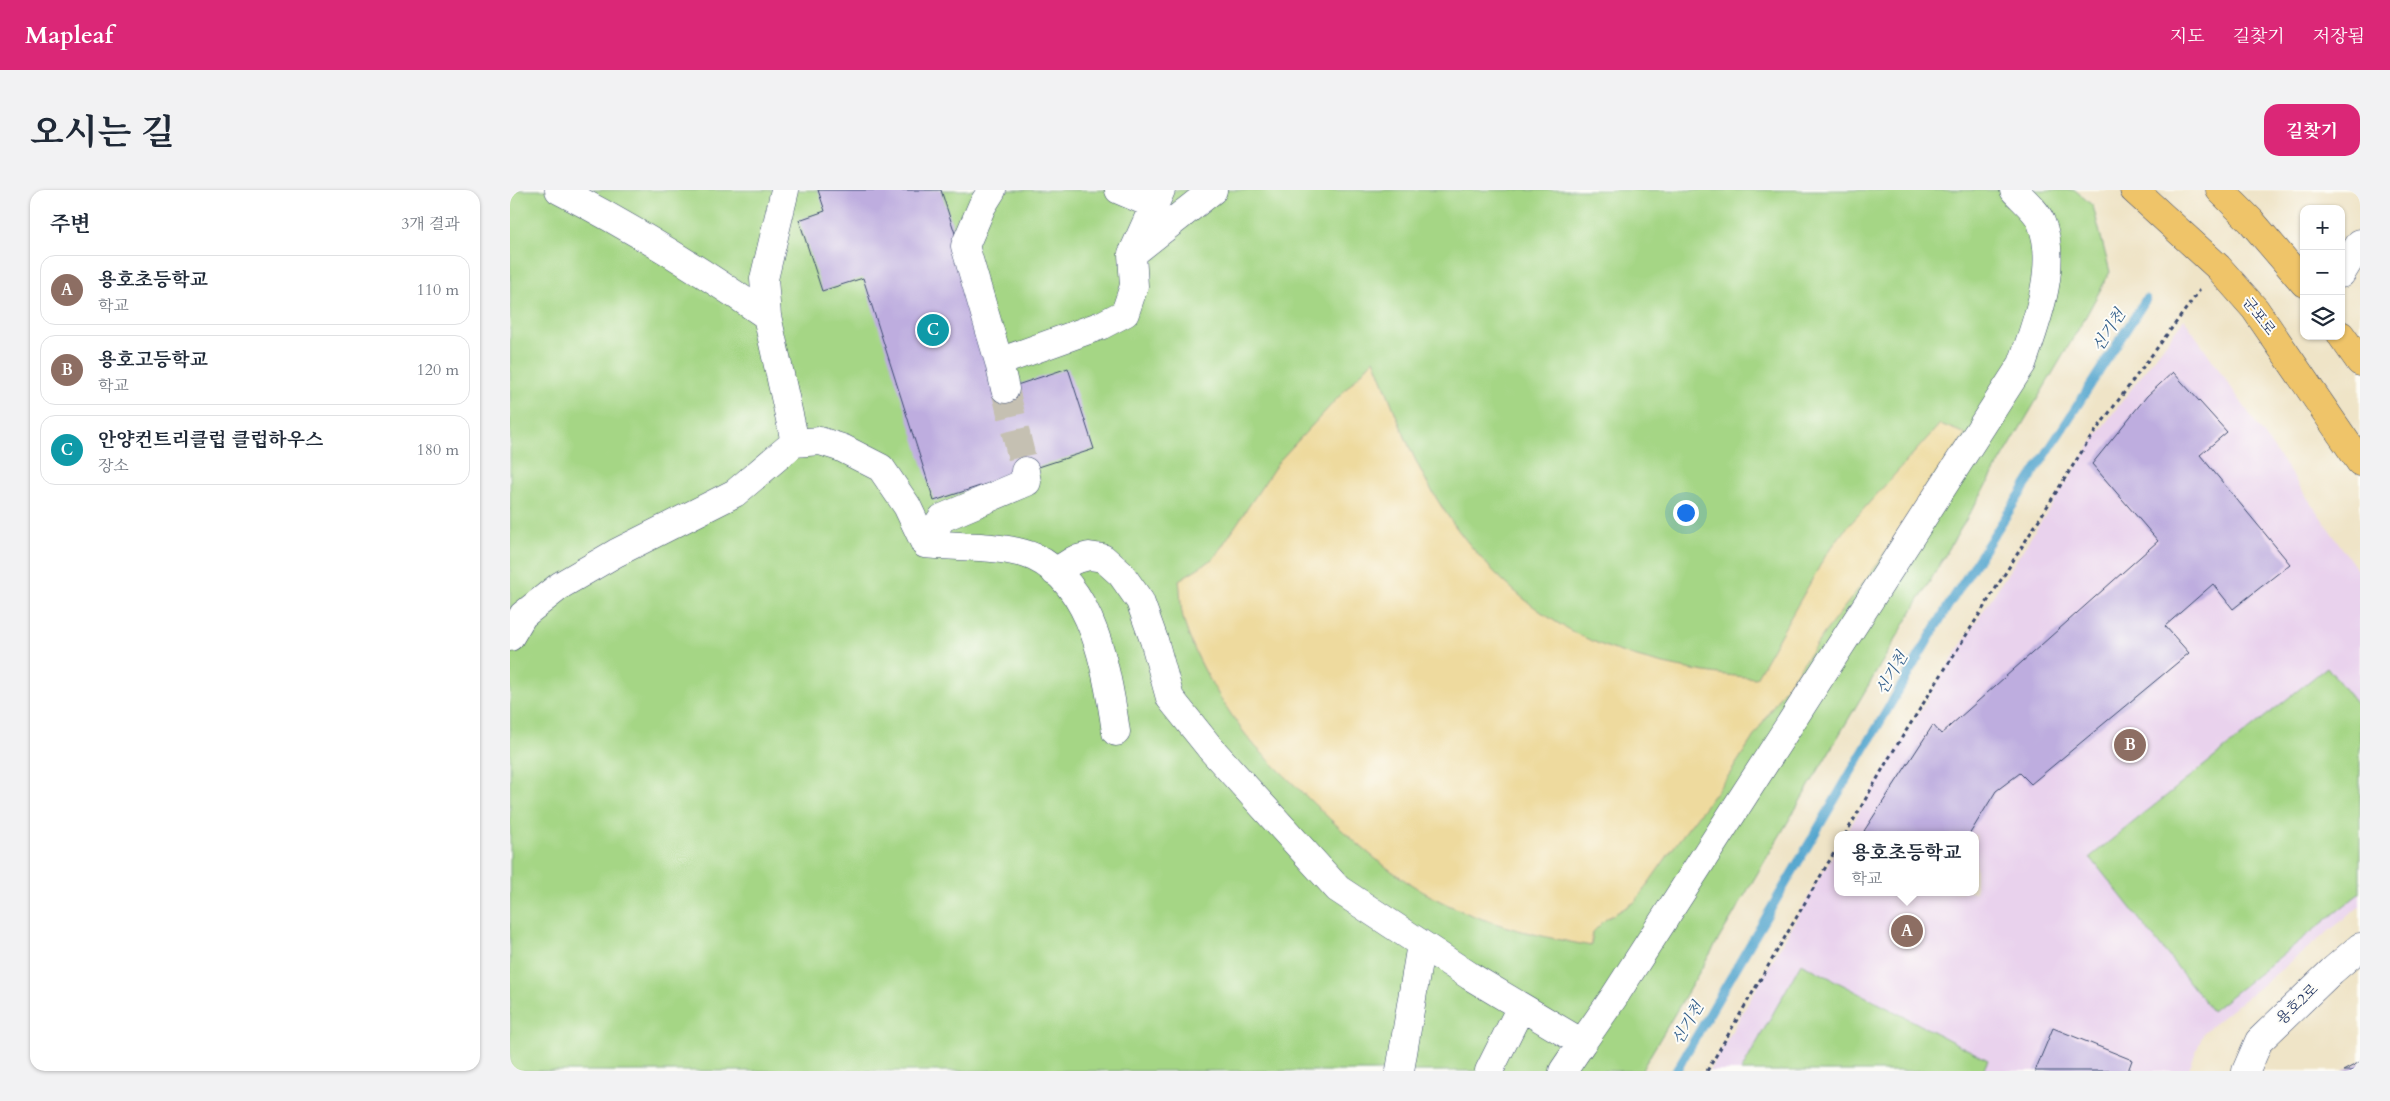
<!DOCTYPE html>
<html lang="ko">
<head>
<meta charset="utf-8">
<style>
	:root { --surface:#fff; --page:#f2f2f3; --text:#1f2937; --muted:#747a83; --line:#e0e1e3; --accent:#db2777 }
	body { margin:0; font-family:Cardo,"Noto Serif KR",serif; background:var(--page); color:var(--text) }
	.controls { position:absolute; right:15px; top:15px; display:grid; overflow:hidden; border-radius:10px; box-shadow:0 1px 4px #0004 }
	.controls button { width:45px; height:45px; display:grid; place-items:center; padding:0; border:0; border-bottom:1px solid var(--line); background:var(--surface); color:var(--text); font:25px sans-serif }
	.you { position:absolute; left:1175px; top:322px; width:18px; height:18px; margin:-12px; border:4px solid #fff; border-radius:50%; background:#1a73e8; box-shadow:0 0 0 8px #1a73e833 }
	.badge { display:grid; place-items:center; width:32px; height:32px; border-radius:50%; background:var(--accent); color:#fff; font-size:16px; font-weight:700 }
	.pin { position:absolute; translate:-50% -50%; border:2px solid #fff; box-shadow:0 1px 5px #0006 }
	.popup { position:absolute; left:1324px; top:641px; width:145px; height:65px; box-sizing:border-box; display:grid; place-content:center; border-radius:10px; background:var(--surface); filter:drop-shadow(0 1px 4px #0005); font-size:16px; white-space:nowrap; color:var(--muted) }
	.popup b { font-size:19px; color:var(--text) }
	.popup::after { content:''; position:absolute; left:50%; top:100%; margin-left:-10px; border:10px solid transparent; border-top-color:var(--surface) }
	.list { margin:0; padding:0; list-style:none }
	h2 { display:flex; justify-content:space-between; align-items:center; height:65px; margin:0; padding:0 20px; font-size:21px }
	h2 small { font-size:16px; font-weight:400; color:var(--muted) }
	.list li { display:grid; grid-template-columns:32px 1fr auto; gap:15px; align-items:center; box-sizing:border-box; height:70px; margin:0 10px 10px; padding:0 10px; border:1px solid var(--line); border-radius:15px }
	.list b { display:block; font-size:19px; white-space:nowrap }
	.list p { margin:0; font-size:16px; white-space:nowrap; color:var(--muted) }
	.list em { font-size:16px; font-style:normal; color:var(--muted) }
	.icon { flex:none; width:28px; height:28px; fill:none; stroke:currentColor; stroke-width:2; stroke-linecap:round; stroke-linejoin:round }
	.map { position:relative; flex:none; width:1850px; height:881px; overflow:hidden; border-radius:15px }
	header { display:flex; align-items:center; gap:30px; box-sizing:border-box; height:70px; padding:0 25px; background:var(--accent); color:#fff }
	header strong { font-size:24px }
	nav { display:flex; gap:28px; margin-inline-start:auto; font-size:18px }
	.intro { display:flex; align-items:center; justify-content:space-between; box-sizing:border-box; height:120px; padding:0 30px }
	h1 { margin:0; font-size:35px }
	.button { padding:12px 22px; border-radius:15px; background:var(--accent); color:#fff; font-size:18px; font-weight:700 }
	main { display:flex; gap:30px; padding:0 30px }
	aside { flex:1; background:var(--surface); border-radius:15px; box-shadow:0 1px 4px #0004 }
	.map>svg:first-child { display:block }
</style>
</head>
<body>
<header>
<strong>Mapleaf</strong>
<nav><a>지도</a><a>길찾기</a><a>저장됨</a></nav>
</header>
<div class="intro"><h1>오시는 길</h1><a class="button">길찾기</a></div>
<main>
<aside>
<h2>주변<small>3개 결과</small></h2>
<ul class="list">
<li><span class="badge" style="background:#8d6e63">A</span><div><b>용호초등학교</b><p>학교</p></div><em>110 m</em></li>
<li><span class="badge" style="background:#8d6e63">B</span><div><b>용호고등학교</b><p>학교</p></div><em>120 m</em></li>
<li><span class="badge" style="background:#0f9aa8">C</span><div><b>안양컨트리클럽 클럽하우스</b><p>장소</p></div><em>180 m</em></li>
</ul>
</aside>
<div class="map">
<svg width="1850" height="881" viewBox="0 0 1850 881">
	<rect width="100%" height="100%" fill="#fdfcf7"/>
	<filter id="ink" filterUnits="userSpaceOnUse"><feTurbulence type="fractalNoise" baseFrequency=".02" numOctaves="2"/><feDisplacementMap in="SourceGraphic" scale="10" xChannelSelector="R" yChannelSelector="G"/><feConvolveMatrix kernelMatrix="1 2 1 2 8 2 1 2 1" color-interpolation-filters="sRGB"/></filter>
	<filter id="wash" filterUnits="userSpaceOnUse"><feTurbulence type="fractalNoise" baseFrequency=".0096" numOctaves="4" result="noise"/><feDisplacementMap in="SourceGraphic" scale="20" xChannelSelector="R" yChannelSelector="G"/><feGaussianBlur stdDeviation="1.12" result="paint"/><feColorMatrix in="noise" values="0 0 0 0 0 0 0 0 0 0 0 0 0 0 0 0 0 1.4 0 .05"/><feComposite in="paint" operator="in"/></filter>
	<g filter="url(#wash)">
		<rect width="100%" height="100%" fill="#efe4c7"/>
		<!-- built -->
		<path fill="#e9d2ed" d="M1674 129 1850 384V716L1694 842 1678 881H1199L1328 656V702H1466V645H1335L1442 469 1591 239Z"/>
		<!-- green -->
		<path fill="#a5d685" stroke="#608272" d="M0 0H1565L1583 16 1600 82 1575 128 1131 881H0Z
			M1817 477 1850 518V703L1702 821 1580 667Z
			M1291 773 1478 870 1473 881H1231Z"/>
		<!-- sand -->
		<path fill="#eeda9e" stroke="#84847e" d="M864 169C878 203 890 238 906 271 936 334 987 395 1046 432 1100 467 1183 483 1246 488L1316 365 1333 342 1430 234 1456 244 1417 295 1367 375 1315 442 1267 510 1219 585 1166 654 1125 712 1096 729 1083 742 1081 756C1028 746 978 735 930 711 881 686 843 651 804 614 785 595 764 576 745 556 719 526 683 467 673 428 670 416 671 402 669 390L704 368 769 271Z"/>
		<g fill="none" stroke-linecap="round" stroke-linejoin="round">
			<!-- stream -->
			<path stroke="#52a5ce" stroke-width="9" d="M1166 881 1438 416 1636 109"/>
		</g>
		<g id="blocks">
			<!-- building -->
			<path fill="#beaddf" d="M308 0H431L495 199 558 178 584 259 424 311 353 88 312 101 289 30 315 21Z
				M1663 182 1717 242 1690 265 1780 374 1723 419 1703 394 1655 436 1679 463 1521 594 1510 583 1486 601 1459 645H1362L1354 641 1423 535 1431 544 1648 351 1582 274 1637 206Z
				M1543 838 1622 870 1618 881H1525Z
				M1850 872V881H1833Z"/>
		</g>
	</g>
	<g filter="url(#ink)">
		<use href="#blocks" fill-opacity="0" stroke="#3b4a6e" stroke-width="1"/>
		<g fill="none" stroke-linecap="round" stroke-linejoin="round">
			<!-- minor-tunnel -->
			<path stroke="#c5c0b2" stroke-width="28" stroke-dasharray="28 14" stroke-linecap="butt" d="M495 199 515 281"/>
			<!-- minor casing -->
			<g stroke="#3b4a6e" stroke-width="29">
				<path id="minor" d="M49 0C121 37 190 80 257 126
					M275 0 254 89 257 126 283 243 284 253
					M482 0 472 16 455 56 489 172
					M609 0 644 15
					M624 60 651 0
					M1831 84 1850 53
					M495 199 489 172 592 135 615 123 624 96 622 64 703 0
					M415 354C445 357 497 355 524 367 584 395 598 484 606 542
					M415 354 432 328 517 292 515 281
					M545 382 564 370 579 366 593 368 611 384 630 411 644 450 660 508 701 559 828 699 960 786 1072 853 1053 881
					M0 447 13 425 51 395 106 363 225 303 284 253 310 251 332 258 371 278 397 316 415 354
					M1072 853 1104 807 1512 174C1526 133 1549 75 1531 32 1527 21 1512 9 1504 0
					M890 881 911 754
					M979 881 1011 817
					M1736 881 1749 851 1822 781 1850 757"/>
			</g>
			<!-- major casing -->
			<g stroke="#3b4a6e" stroke-width="29">
				<path id="major" d="M1624 0 1708 77 1745 119 1850 272
					M1710 0 1741 31 1794 93
					M1831 145 1850 172"/>
			</g>
			<!-- path -->
			<path stroke="#3b4a6e" stroke-width="3" stroke-dasharray="4 4" stroke-linecap="butt" d="M1335 645 1379 568 1579 250 1690 100
				M1197 881 1328 656"/>
			<!-- minor -->
			<use href="#minor" stroke="#fff" stroke-width="28"/>
			<!-- major -->
			<use href="#major" stroke="#efc469" stroke-width="28"/>
		</g>
	</g>
	<g text-anchor="middle" stroke-width="4" stroke-linejoin="round" paint-order="stroke">
		<!-- street labels -->
		<g font-size="15" fill="#1b2f5e" stroke="#fdfcf7">
			<text transform="translate(1749 126) rotate(52)" y="5">군포로</text>
			<text transform="translate(1787 814) rotate(-44)" y="5">용호2로</text>
		</g>
		<!-- water labels -->
		<g font-size="16" font-style="italic" fill="#315e8b" stroke="#fdfcf7">
			<text transform="translate(1598 140) rotate(-57)" y="6">신기천</text>
			<text transform="translate(1381 483) rotate(-60)" y="6">신기천</text>
			<text transform="translate(1177 833) rotate(-60)" y="6">신기천</text>
		</g>
	</g>
</svg>
<div class="controls">
<button>+</button>
<button>−</button>
<button><svg class="icon" aria-label="layers" viewBox="0 0 24 24"><path d="M12 4l9 5-9 5-9-5zM3 14l9 5 9-5"/></svg></button>
</div>
<div class="you"></div>
<div class="pin badge" style="left:1397px;top:741px;background:#8d6e63">A</div>
<div class="popup"><b>용호초등학교</b>학교</div>
<div class="pin badge" style="left:1620px;top:555px;background:#8d6e63">B</div>
<div class="pin badge" style="left:423px;top:140px;background:#0f9aa8">C</div>
</div>
</main>
</body>
</html>
